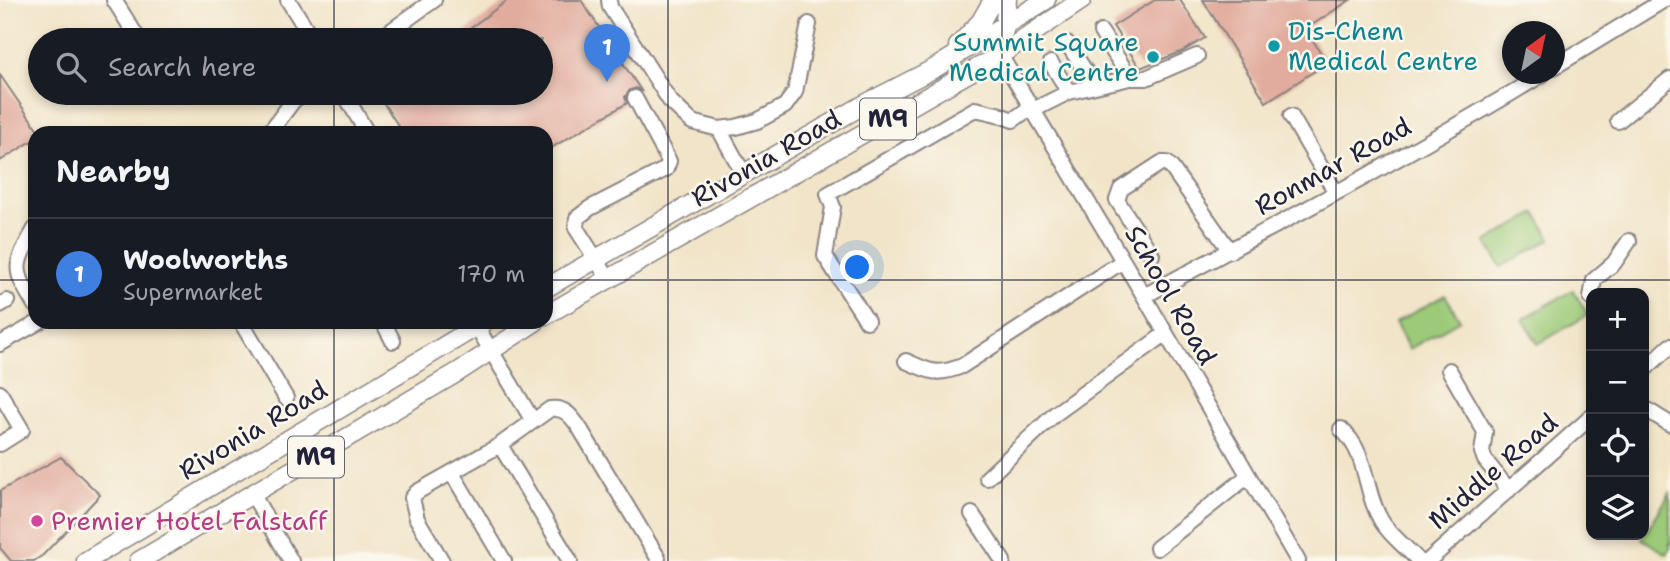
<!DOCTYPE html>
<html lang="en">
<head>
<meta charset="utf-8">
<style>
	:root { --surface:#171b24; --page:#20242c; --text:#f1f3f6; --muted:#9ea1a6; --line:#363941; --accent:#0b8043 }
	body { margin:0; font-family:"Shantell Sans",sans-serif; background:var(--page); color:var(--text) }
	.controls { position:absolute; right:21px; bottom:21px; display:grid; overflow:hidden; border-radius:14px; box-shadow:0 4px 10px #0003 }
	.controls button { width:63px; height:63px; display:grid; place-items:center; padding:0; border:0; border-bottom:2px solid var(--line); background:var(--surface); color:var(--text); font:35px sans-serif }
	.compass { position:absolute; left:1502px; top:21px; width:63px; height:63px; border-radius:50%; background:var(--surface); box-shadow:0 4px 10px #0003; rotate:33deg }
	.you { position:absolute; left:858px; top:268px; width:24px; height:24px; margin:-18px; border:5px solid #fff; border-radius:50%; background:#1a73e8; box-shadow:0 0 0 10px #1a73e833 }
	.badge { display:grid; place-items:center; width:46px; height:46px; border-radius:50%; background:var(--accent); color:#fff; font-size:23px; font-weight:700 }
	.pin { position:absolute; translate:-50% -58px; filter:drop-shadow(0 2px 4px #0008) }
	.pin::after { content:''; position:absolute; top:37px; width:24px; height:21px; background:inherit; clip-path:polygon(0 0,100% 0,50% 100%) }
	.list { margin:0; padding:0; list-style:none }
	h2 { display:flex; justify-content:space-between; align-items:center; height:91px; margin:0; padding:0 28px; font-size:30px }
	h2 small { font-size:23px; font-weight:400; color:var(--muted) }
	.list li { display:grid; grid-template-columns:46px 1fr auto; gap:21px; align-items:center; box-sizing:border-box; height:112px; padding:0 28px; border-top:2px solid var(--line) }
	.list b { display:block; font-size:26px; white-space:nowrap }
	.list p { margin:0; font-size:23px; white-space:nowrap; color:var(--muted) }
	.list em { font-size:23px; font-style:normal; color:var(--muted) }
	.icon { flex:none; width:38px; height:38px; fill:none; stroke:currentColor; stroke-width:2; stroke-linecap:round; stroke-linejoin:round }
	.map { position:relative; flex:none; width:1670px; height:561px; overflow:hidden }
	.search { position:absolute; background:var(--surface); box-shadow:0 4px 10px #0003; left:28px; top:28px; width:525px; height:77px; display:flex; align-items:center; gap:18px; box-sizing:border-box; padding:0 24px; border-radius:38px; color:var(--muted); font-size:26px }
	.panel { position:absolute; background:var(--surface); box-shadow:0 4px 10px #0003; left:28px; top:126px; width:525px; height:203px; border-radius:21px }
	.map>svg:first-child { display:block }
</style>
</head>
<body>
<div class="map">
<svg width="1670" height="561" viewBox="0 0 1670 561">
	<rect width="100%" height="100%" fill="#fbf7ec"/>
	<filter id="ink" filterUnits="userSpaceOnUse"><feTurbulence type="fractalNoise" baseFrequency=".0143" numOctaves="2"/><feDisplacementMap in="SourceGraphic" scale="14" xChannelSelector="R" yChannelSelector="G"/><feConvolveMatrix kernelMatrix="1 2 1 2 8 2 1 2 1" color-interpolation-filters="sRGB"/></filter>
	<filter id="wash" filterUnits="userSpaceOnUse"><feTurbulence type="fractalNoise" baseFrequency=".00686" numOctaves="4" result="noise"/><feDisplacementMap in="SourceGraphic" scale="28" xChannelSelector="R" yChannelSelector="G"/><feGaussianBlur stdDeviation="1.57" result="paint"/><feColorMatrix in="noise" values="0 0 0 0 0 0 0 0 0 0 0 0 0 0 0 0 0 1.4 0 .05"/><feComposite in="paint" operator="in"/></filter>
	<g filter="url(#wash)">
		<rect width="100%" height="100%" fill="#f1e4c8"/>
		<!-- green -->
		<path fill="#9cca78" stroke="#5f765a" stroke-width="2" d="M1536 213 1551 239 1501 267 1486 242Z
			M1573 290 1588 315 1538 344 1523 319Z
			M1445 295 1460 320 1409 349 1395 323Z
			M1670 493V549L1667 554 1642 539Z"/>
		<g id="blocks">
			<!-- building -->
			<path fill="#e1ac9d" d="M508 0H581L642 92 636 88 630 90 625 97 627 103 546 151V133H403L379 96 384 93H541V40H454Z
				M1155 0H1180L1205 38 1183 51 1140 68 1113 26Z
				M1203 0H1350L1306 29 1327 63 1266 102Z
				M0 75 40 133H35V139L0 161Z
				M61 457 100 495 43 555 34 561H11L0 548V491Z"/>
		</g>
	</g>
	<g filter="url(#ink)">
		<use href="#blocks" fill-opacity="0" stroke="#8a8382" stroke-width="2"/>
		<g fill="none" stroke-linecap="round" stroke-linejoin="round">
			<!-- minor casing -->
			<g stroke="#8a8382" stroke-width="18">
				<path id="minor" d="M114 0 139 40
					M288 0 313 40
					M609 0 610 7 670 101 692 122 719 129 736 127 757 121 785 106 795 92 809 24
					M1101 32 1130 78
					M378 40 434 0
					M1067 43 1095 86
					M1000 55 1144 296 1298 561
					M1051 63 1069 92
					M1554 67 1664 0
					M344 93 367 133
					M1033 110 1069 92 1130 78H1146L1197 56
					M1291 116 1336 193
					M1618 121 1670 79
					M719 129 743 173
					M269 133 293 101 303 93
					M35 229C14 266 12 268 35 305
					M1152 255 1117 200 1121 189 1161 163H1167L1171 167 1230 251
					M608 278 576 228 577 218 590 208 666 169 669 161 635 98
					M1144 296C1279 224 1413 153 1543 74
					M1591 298 1594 280 1614 263 1629 241
					M0 305 7 301
					M867 321 825 256 833 207 828 194 975 109 997 114 1013 120 1031 107
					M241 322 286 398
					M383 322 393 341
					M474 322 533 421
					M0 344 39 322
					M906 361C930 372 937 376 962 366L1123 261
					M1449 370 1485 432 1482 452 1485 460 1509 490
					M1644 370 1670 346
					M0 393 22 430 0 444
					M1644 408 1670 424
					M1341 429C1369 454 1363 491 1382 522 1391 536 1408 549 1419 561
					M500 445 570 561
					M452 473 504 561
					M987 478 1055 414 1165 334
					M253 495 291 561
					M972 514 1003 561
					M1157 548 1248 476
					M442 561 417 519 412 498 417 492 500 445 550 409C565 407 571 416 579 427L658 558
					M1428 561 1591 417"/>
			</g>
			<!-- major casing -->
			<g stroke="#8a8382" stroke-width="21">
				<path id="major" d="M1004 31 1007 0
					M958 46 981 21 993 0
					M546 288 865 104 935 68 1046 0
					M546 315 1000 55 1082 0
					M86 561 484 322
					M139 561 458 372 535 322"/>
			</g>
			<!-- minor -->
			<use href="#minor" stroke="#fff" stroke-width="14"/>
			<!-- major -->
			<use href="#major" stroke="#fff" stroke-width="18"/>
		</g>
	</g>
	<!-- grid -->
	<path fill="none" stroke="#22223b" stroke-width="2" stroke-opacity="0.55" d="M334 0V40M668 0V561M1002 0V561M1336 0V561M334 93V133M0 280H35M546 280H1670M334 322V561"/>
	<!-- markers -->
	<g fill="#0f9aa8" stroke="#fbf7ec" stroke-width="2.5">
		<circle cx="1274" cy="46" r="7"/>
		<circle cx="1153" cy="57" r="7"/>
	</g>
	<circle fill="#d1479c" stroke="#fbf7ec" stroke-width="2.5" cx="37" cy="521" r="7"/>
	<g text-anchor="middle" stroke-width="5" stroke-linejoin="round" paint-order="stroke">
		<!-- shield labels -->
		<g fill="#fbf7ec" stroke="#636270" stroke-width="2">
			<rect x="860" y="98.5" width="56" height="41" rx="5"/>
			<rect x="288" y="436.5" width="56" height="41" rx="5"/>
		</g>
		<g font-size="24" font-weight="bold" fill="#22223b">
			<text x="888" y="127">M9</text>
			<text x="316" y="465">M9</text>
		</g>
		<!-- culture labels -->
		<g font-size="26" fill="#0d838f" stroke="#fbf7ec" text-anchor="start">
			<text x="1288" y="40">Dis-Chem<tspan x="1288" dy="30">Medical Centre</tspan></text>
			<text x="1139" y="51" text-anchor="end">Summit Square<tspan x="1139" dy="30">Medical Centre</tspan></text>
		</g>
		<!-- street labels -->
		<g font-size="26" fill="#22223b" stroke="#fbf7ec">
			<text transform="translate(766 158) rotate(-30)" y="9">Rivonia Road</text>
			<text transform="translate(1333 166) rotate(-29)" y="9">Ronmar Road</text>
			<text transform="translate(1171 295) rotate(60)" y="9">School Road</text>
			<text transform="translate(253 430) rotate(-31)" y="9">Rivonia Road</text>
			<text transform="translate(1493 471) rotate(-41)" y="9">Middle Road</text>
		</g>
		<!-- hotel labels -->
		<g font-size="26" fill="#b23c85" stroke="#fbf7ec" text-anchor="start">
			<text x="51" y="530">Premier Hotel Falstaff</text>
		</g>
	</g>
</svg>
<div class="controls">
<button>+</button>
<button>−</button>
<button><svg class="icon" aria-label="locate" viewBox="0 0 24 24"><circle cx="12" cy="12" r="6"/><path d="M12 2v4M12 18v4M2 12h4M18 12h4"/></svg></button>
<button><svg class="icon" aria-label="layers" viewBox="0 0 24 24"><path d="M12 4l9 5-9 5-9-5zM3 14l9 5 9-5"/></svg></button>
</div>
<svg class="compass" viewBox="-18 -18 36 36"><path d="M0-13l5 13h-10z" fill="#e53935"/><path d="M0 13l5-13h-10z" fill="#9ea1a6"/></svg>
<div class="you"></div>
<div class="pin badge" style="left:607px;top:82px;background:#3f7fe0">1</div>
<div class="search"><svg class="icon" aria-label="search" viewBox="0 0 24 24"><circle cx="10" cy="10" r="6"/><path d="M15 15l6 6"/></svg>Search here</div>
<section class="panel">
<h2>Nearby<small></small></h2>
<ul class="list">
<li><span class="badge" style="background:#3f7fe0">1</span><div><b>Woolworths</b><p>Supermarket</p></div><em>170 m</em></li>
</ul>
</section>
</div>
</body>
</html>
